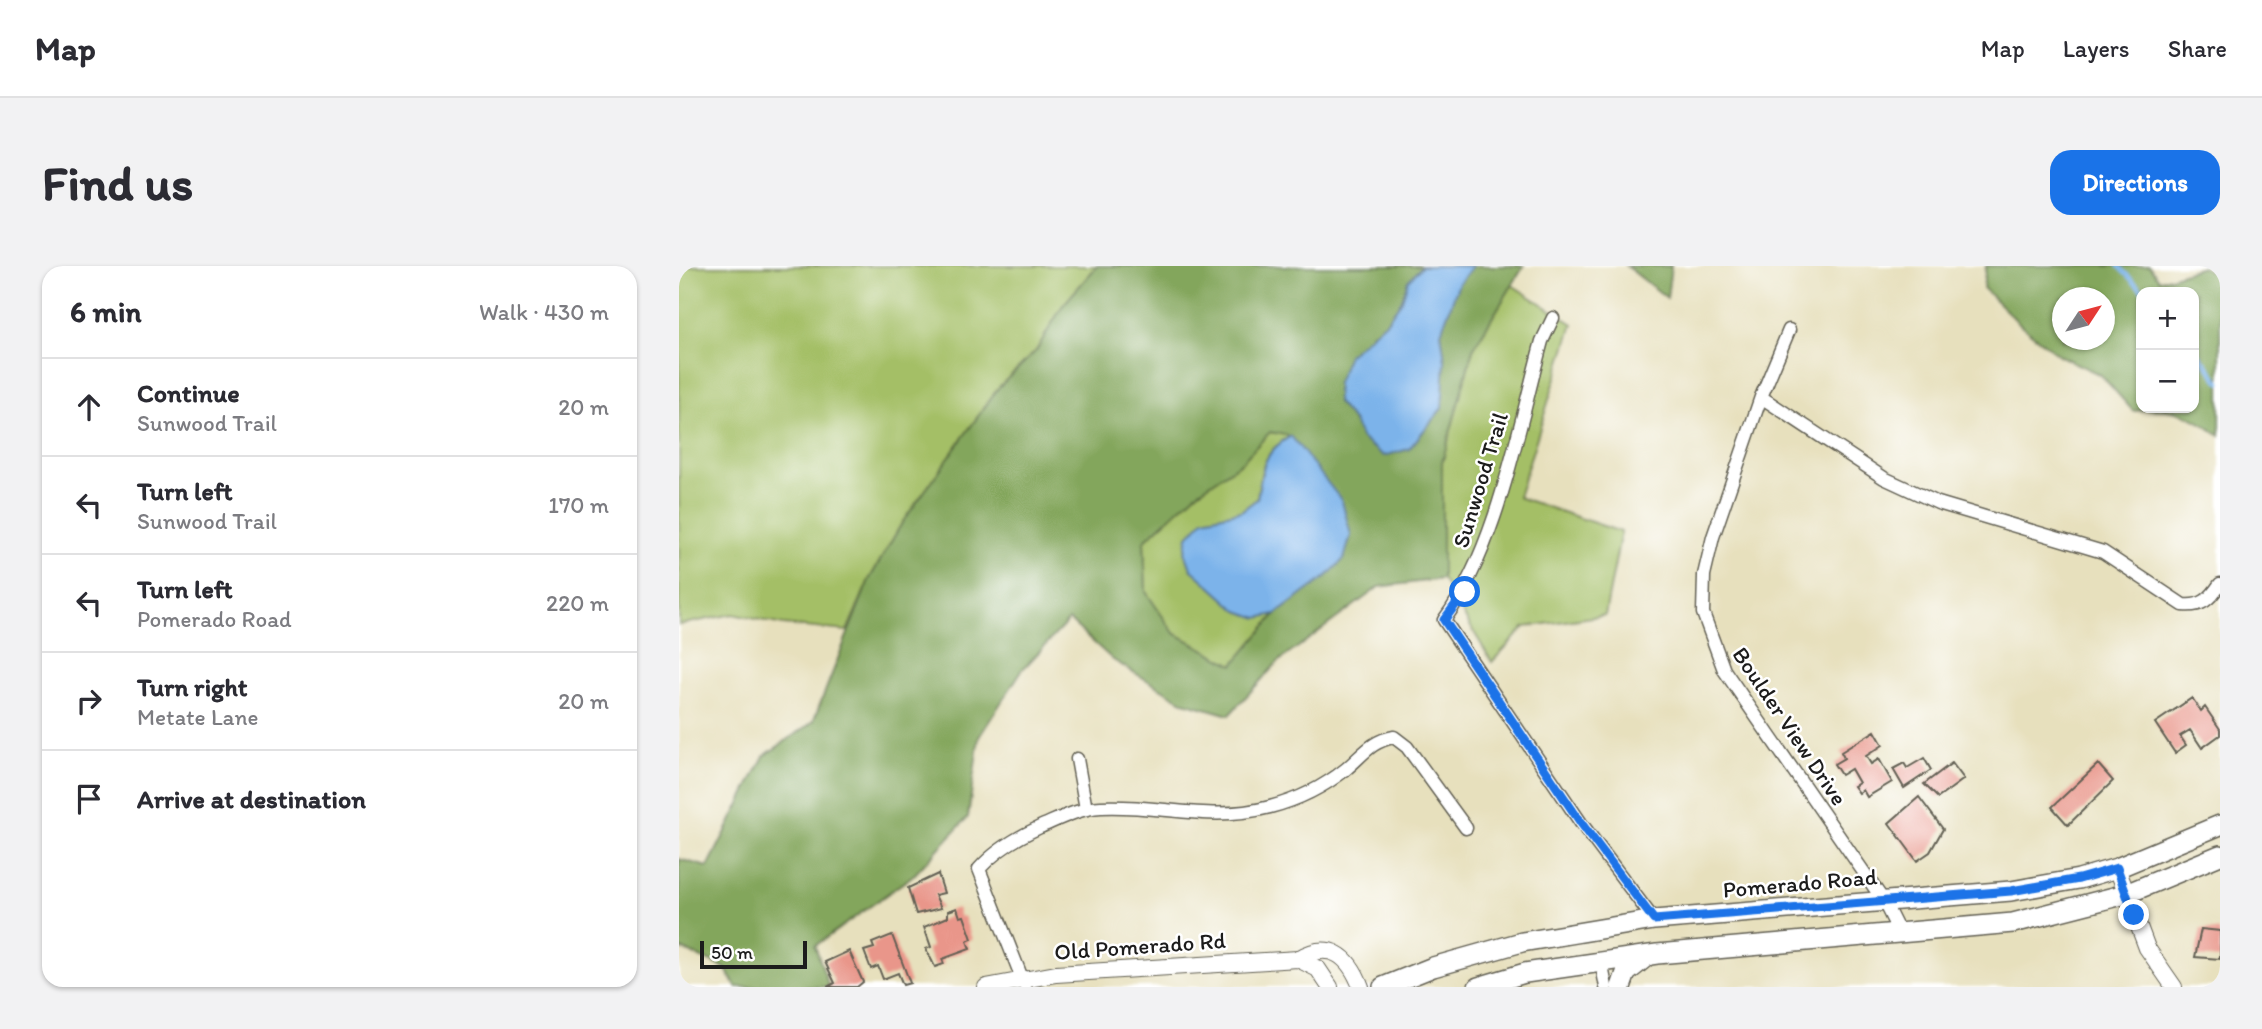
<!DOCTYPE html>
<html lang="en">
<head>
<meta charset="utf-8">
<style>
	:root { --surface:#fff; --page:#f2f2f3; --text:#2b2b33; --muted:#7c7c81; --line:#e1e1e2; --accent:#1a73e8 }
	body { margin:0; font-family:Itim,sans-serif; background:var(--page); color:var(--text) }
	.controls { position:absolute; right:21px; top:21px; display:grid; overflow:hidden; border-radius:14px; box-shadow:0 2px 5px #0004 }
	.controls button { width:63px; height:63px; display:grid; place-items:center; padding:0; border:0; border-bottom:2px solid var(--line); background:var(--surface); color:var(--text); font:35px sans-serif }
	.compass { position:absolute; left:1373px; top:21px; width:63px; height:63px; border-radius:50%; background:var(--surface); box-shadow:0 2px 5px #0004; rotate:54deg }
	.scale { position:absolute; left:21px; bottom:18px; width:107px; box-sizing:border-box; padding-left:7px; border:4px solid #1c1c1c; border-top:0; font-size:19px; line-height:24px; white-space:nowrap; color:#1c1c1c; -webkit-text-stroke:5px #fff; paint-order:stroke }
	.stop { position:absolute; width:21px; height:21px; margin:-16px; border:5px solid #1a73e8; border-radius:50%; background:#fff }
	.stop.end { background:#1a73e8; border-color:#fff; box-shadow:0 2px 7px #0008 }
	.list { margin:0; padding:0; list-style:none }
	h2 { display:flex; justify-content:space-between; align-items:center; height:91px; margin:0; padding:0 28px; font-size:30px }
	h2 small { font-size:23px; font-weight:400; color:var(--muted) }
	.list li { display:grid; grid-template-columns:46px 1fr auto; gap:21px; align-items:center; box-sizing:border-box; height:98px; padding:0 28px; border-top:2px solid var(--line) }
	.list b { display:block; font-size:26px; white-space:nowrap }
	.list p { margin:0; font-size:23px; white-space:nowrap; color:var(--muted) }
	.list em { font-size:23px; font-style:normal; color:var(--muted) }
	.icon { flex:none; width:38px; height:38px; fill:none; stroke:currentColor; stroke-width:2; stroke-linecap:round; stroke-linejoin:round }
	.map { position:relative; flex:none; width:1541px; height:721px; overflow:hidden; border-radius:21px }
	header { display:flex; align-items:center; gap:42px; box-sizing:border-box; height:98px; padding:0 35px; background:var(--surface); border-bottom:2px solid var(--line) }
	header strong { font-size:33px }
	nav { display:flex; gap:38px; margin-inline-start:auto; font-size:24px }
	.intro { display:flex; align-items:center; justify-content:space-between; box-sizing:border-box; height:168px; padding:0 42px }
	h1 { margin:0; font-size:49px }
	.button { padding:18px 32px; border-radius:21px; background:var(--accent); color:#fff; font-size:24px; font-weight:700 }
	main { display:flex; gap:42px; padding:0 42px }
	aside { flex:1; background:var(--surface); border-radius:21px; box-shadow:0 2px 5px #0004 }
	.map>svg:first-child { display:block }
</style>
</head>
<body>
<header>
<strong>Map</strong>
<nav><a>Map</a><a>Layers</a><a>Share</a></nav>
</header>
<div class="intro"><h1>Find us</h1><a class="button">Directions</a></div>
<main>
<aside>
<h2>6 min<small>Walk · 430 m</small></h2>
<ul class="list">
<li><svg class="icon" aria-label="ahead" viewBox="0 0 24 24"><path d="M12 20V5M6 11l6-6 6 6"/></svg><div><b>Continue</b><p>Sunwood Trail</p></div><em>20 m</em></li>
<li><svg class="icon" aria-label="left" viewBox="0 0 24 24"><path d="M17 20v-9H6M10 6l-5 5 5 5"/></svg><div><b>Turn left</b><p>Sunwood Trail</p></div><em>170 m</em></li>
<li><svg class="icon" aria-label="left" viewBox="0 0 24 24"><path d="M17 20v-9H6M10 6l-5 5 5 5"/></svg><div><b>Turn left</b><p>Pomerado Road</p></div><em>220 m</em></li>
<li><svg class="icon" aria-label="right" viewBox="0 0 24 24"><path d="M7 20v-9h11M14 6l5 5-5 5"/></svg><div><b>Turn right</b><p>Metate Lane</p></div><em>20 m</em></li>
<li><svg class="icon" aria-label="arrive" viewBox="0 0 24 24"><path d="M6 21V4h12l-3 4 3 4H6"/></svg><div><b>Arrive at destination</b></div></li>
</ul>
</aside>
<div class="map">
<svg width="1541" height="721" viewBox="0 0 1541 721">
	<rect width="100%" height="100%" fill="#fff"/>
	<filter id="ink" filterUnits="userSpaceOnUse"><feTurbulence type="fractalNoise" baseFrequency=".0143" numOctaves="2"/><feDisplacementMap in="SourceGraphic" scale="14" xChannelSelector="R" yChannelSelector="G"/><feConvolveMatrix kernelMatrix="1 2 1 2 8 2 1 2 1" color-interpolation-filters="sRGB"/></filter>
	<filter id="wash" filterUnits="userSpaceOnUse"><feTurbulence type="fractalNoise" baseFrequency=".00686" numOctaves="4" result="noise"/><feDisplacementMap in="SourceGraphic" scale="28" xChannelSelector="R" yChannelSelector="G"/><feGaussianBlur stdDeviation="1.57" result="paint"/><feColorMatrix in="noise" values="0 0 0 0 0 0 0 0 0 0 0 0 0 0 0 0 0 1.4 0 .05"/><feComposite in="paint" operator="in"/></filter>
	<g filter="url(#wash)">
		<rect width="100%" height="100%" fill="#e7e0bd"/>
		<!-- green -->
		<path fill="#a4bf66" stroke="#606e41" stroke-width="2" d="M0 0H418L384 39 357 85 320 121 223 257 190 314 168 365 104 359 54 348 0 359Z
			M833 19 894 58 839 231 942 266 926 349 846 361 813 396 763 313V197L794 83Z
			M590 166 612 170C584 185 582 203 578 233L562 245 525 253 512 303C542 325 556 356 597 348L554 400 494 367 467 326 465 275 519 226 563 196Z"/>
		<!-- forest -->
		<path fill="#83a65b" stroke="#50613c" stroke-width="2" fill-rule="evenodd" d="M418 0H743L729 15 723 34 708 55 692 68 658 136 674 155 683 173 730 183 763 142 766 95 762 66 780 17 794 0H845L794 83 763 197V313L700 321 599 396 550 449 505 436 434 394 390 354 343 404 300 471 289 551 236 608 136 680 150 721H57L46 702 0 682V593L29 601 85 490 134 456 190 314 223 257 320 121 357 85 384 39ZM591 166 612 170 619 332 597 348 554 399 495 367 467 326 465 275 519 226 563 196Z
			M947 0H992L988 32Z
			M1307 0H1470L1481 14 1523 1 1541 10V170C1510 146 1493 140 1454 145L1422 109 1381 90 1343 60 1304 22ZM1515 26V142H1462V26ZM1384 32H1426V74H1384Z"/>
		<!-- water -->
		<path fill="#7bb3ea" stroke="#4c6883" stroke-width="2" d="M743 0H794L780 17 762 66 766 95 763 142 730 183 705 190 683 173 674 155 658 136V117L669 89 708 55 723 34 729 15Z
			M612 170 663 235 672 269 665 293 647 311 597 348 579 352 559 345 512 303 506 286 509 270 525 253 562 245 578 233C583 203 584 185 612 170Z"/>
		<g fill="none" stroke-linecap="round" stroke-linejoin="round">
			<!-- stream -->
			<path stroke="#7bb3ea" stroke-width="4.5" d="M1439 0 1465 26
				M1515 82 1541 116"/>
		</g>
		<g id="blocks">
			<!-- building -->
			<path fill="#e9968a" d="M1513 432 1522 445 1526 441 1541 463V469L1523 482 1511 464 1501 470 1507 479 1496 487 1476 457Z
				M1196 465 1204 479 1187 490 1192 498 1200 493 1213 516 1188 531 1184 524 1180 527 1175 520 1180 517 1172 503 1162 509 1155 498 1165 492 1162 486Z
				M1245 492 1252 504 1225 522 1214 503 1225 497 1228 502Z
				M1273 497 1285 513 1259 532 1245 518Z
				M1419 498 1434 515 1389 559 1373 541Z
				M1240 531 1264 563 1251 586 1238 595 1210 557Z
				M259 608 265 627 256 629 262 642 237 648 229 622Z
				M278 642 281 651 285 650 293 673 288 675 291 683 263 693 265 698 256 701 247 683 252 681 245 661 269 651V645Z
				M1522 663 1541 665V693L1516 691Z
				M213 669 231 717 224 719 219 707 204 713 199 700 192 703 185 685 195 682 193 677Z
				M170 685 184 716 178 721H148L156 717 146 696Z"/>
		</g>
	</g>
	<g filter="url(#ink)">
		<use href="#blocks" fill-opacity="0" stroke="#636154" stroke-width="2"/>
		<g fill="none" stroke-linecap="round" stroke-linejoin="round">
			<!-- minor casing -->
			<g stroke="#636154" stroke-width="15">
				<path id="minor" d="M874 52 863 75C839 163 818 282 765 354L902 557 975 654
					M1110 64 1082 131 1034 271 1025 309 1024 347 1045 404 1204 634 1220 666
					M1082 131 1205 212 1259 237 1424 286 1504 339C1523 341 1531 333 1541 318
					M398 493 407 543
					M922 695 927 721
					M346 720 300 603C316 585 339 571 361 561 380 553 401 542 422 541 482 538 531 557 591 541 618 534 646 520 667 503 684 489 692 475 715 471L728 481 787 562"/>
			</g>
			<!-- tertiary casing -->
			<g stroke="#636154" stroke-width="18">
				<path id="tertiary" d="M1438 602 1468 682 1495 721
					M619 693 639 703 651 721
					M307 721 377 708 619 693C650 674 670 689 682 721"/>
			</g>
			<!-- primary casing -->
			<g stroke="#636154" stroke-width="22">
				<path id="primary" d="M704 721 754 701 843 676 975 654 1332 625 1400 613 1438 602 1541 559
					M799 721 846 707 978 688 1334 657 1447 628 1541 589
					M942 721 947 707 967 691"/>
			</g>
			<!-- minor -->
			<use href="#minor" stroke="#fff" stroke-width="12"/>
			<!-- tertiary -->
			<use href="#tertiary" stroke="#fff" stroke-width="16"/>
			<!-- primary -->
			<use href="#primary" stroke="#fff" stroke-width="19"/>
		</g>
	</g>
	<g fill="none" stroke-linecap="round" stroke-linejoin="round" filter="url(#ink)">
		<!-- route -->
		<path stroke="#1a73e8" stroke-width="9" d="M786 326 765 354 902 557 975 654 1332 625 1400 613 1438 602 1455 649"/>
	</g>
	<g text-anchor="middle" stroke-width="5" stroke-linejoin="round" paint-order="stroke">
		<!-- street labels -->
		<g font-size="23" fill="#1c1c1c" stroke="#fff">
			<text transform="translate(801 214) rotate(-73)" y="8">Sunwood Trail</text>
			<text transform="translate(1111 460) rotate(56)" y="8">Boulder View Drive</text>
			<text transform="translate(1121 617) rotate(-5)" y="8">Pomerado Road</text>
			<text transform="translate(461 680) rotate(-4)" y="8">Old Pomerado Rd</text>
		</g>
	</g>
</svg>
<div class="controls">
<button>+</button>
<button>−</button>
</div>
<svg class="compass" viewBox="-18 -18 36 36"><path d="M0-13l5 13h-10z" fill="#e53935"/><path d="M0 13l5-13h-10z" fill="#7c7c81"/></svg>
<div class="scale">50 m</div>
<div class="stop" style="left:786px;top:326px"></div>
<div class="stop end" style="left:1455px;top:649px"></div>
</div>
</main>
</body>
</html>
